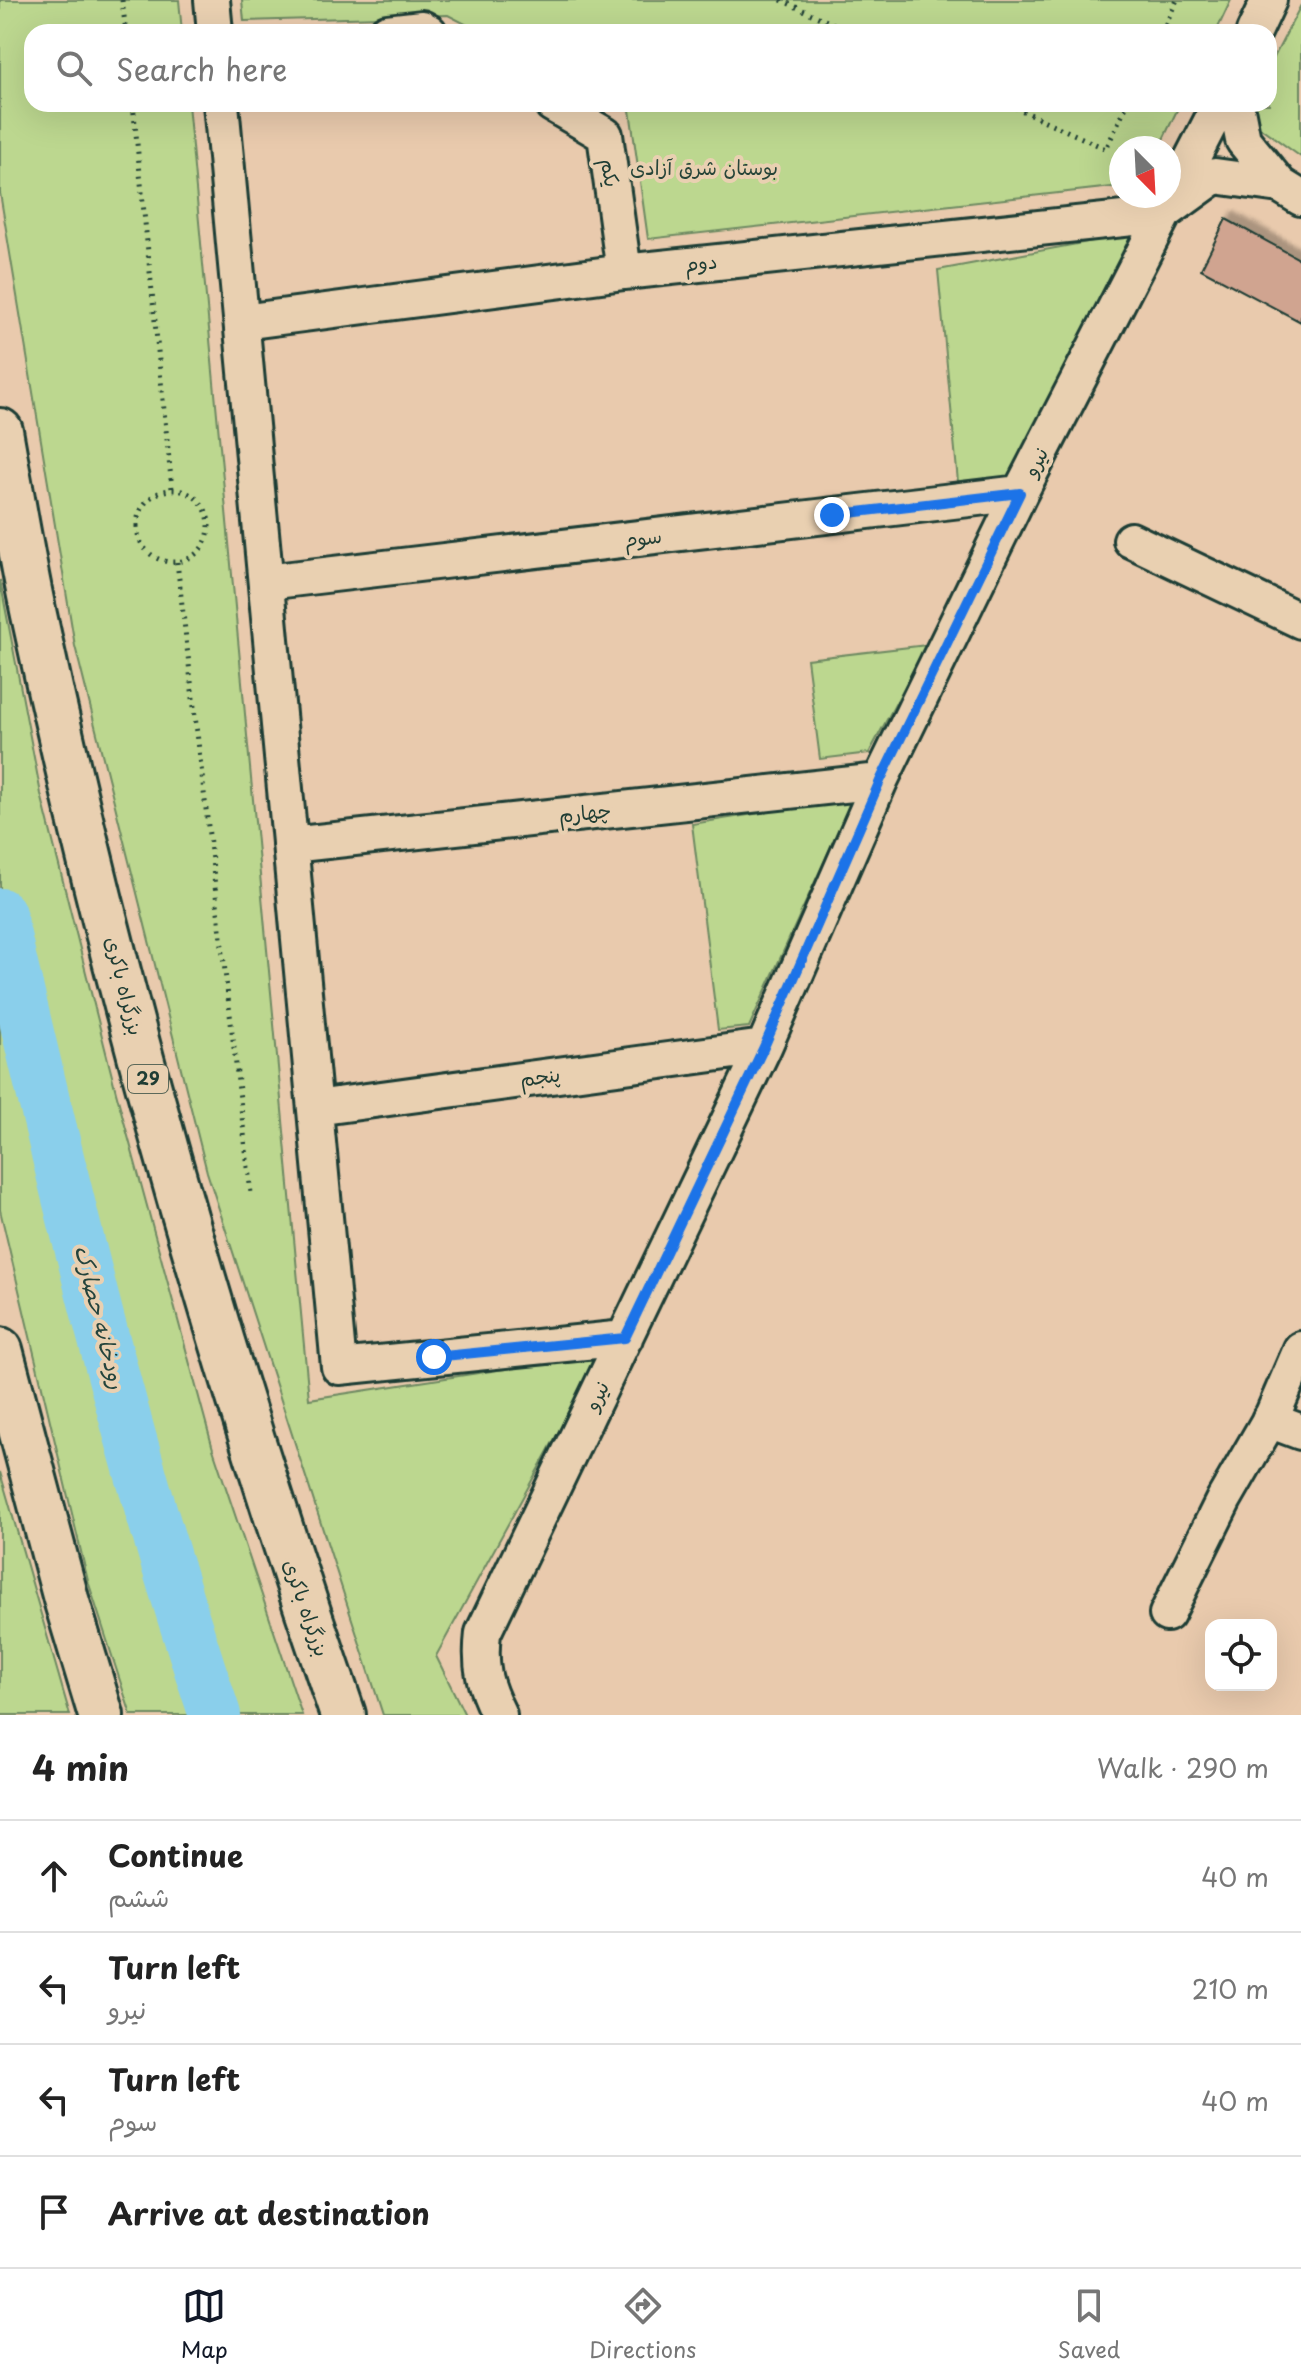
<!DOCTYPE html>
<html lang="en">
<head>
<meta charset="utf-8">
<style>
	:root { --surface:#fff; --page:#f2f2f2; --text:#222; --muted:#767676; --line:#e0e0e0; --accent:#111827 }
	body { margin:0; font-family:"Playpen Sans","Playpen Sans Arabic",sans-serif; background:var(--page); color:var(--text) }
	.controls { position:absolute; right:24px; bottom:24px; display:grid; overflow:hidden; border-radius:16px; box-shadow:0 8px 32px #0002 }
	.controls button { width:72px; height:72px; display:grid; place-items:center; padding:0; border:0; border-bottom:2px solid var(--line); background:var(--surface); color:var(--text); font:40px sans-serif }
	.compass { position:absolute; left:1109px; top:136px; width:72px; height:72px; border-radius:50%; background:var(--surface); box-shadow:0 8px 32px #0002; rotate:156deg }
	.stop { position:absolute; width:24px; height:24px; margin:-18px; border:6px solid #1a73e8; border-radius:50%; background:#fff }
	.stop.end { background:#1a73e8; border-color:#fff; box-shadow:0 2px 8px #0008 }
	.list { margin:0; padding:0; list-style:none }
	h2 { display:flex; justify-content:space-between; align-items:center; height:104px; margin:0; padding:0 32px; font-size:34px }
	h2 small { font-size:26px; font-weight:400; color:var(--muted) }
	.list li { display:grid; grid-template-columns:52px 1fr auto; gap:24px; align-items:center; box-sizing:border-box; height:112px; padding:0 32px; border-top:2px solid var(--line) }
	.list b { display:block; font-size:30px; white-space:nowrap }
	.list p { margin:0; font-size:26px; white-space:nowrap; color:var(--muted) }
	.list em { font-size:26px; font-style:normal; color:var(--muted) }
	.icon { flex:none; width:44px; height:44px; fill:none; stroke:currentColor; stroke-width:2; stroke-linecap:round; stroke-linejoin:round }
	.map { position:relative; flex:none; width:1301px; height:1715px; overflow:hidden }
	.search { position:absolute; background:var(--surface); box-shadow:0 8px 32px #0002; left:24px; right:24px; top:24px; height:88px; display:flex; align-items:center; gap:20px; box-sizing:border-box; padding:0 28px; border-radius:24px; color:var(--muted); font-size:30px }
	.sheet { height:552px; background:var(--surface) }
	nav { display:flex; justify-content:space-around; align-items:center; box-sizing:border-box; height:112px; border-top:2px solid var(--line); background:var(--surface); font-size:22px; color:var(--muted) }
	nav a { display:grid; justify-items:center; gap:4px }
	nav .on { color:var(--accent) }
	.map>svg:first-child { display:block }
</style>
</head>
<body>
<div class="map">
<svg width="1301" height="1715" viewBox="0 0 1301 1715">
	<defs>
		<filter id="shadow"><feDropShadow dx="7" dy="-7" stdDeviation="2" flood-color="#0004"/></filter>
	</defs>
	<rect width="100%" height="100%" fill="#e9caad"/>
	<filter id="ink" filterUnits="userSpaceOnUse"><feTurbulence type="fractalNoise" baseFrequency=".0125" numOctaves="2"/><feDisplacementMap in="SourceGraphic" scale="16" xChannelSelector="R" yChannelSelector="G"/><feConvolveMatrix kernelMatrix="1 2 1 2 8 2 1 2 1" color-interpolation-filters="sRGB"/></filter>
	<g filter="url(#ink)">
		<!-- green -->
		<path fill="#bcd78f" stroke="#6e8a62" stroke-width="2" d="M0 0H179L182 32H32V104H188L309 1399 601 1354 436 1656 465 1715H383L207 1172 75 646 0 193Z
			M242 0H1231L1216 32H481L448 15 244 21Z
			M1301 5V157L1254 123 1255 104H1269V67Z
			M619 104H1180L1159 148H1121V186L648 239 630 110Z
			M1136 233 1018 479 958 482 938 270Z
			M0 580 41 794 116 1092 213 1449 302 1715H131L88 1581 0 1210Z
			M927 645 869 753 820 759 807 659Z
			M853 798 749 1027 718 1030 692 824Z
			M0 1472 70 1715H0Z"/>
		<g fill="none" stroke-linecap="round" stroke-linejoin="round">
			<!-- river -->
			<path stroke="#8acfeb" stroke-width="52" d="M0 914C63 1183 127 1454 215 1715"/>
		</g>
		<!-- building -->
		<path fill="#d0a490" stroke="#1f3d34" stroke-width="2" filter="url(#shadow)" d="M1226 219 1301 260V322L1201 269Z"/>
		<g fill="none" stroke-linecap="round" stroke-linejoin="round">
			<!-- minor casing -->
			<g stroke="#1f3d34" stroke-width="40">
				<path id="minor" d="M212 0 215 32
					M387 32 422 28 429 32
					M1254 32 1269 0
					M221 104 339 1367 625 1338
					M552 104 605 135 624 272
					M1236 104 1243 140 1280 185 1301 198
					M1168 210 1215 176 1280 185
					M242 322 624 272 1161 215
					M1131 540 1301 621
					M266 582 1020 493
					M290 845 880 781
					M315 1108 764 1047
					M1269 1420 1301 1432
					M1167 1614 1224 1499 1273 1414 1301 1349
					M499 1715C484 1685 479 1667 483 1633L764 1047 880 781 1020 493 1220 104"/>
			</g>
			<!-- highway casing -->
			<g stroke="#1f3d34" stroke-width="50">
				<path id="highway" d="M0 431C11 492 21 554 34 615 113 987 219 1356 343 1715
					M0 1350 66 1599 101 1715"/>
			</g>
			<!-- path -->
			<path stroke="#1f3d34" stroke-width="5" stroke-dasharray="2 6" stroke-linecap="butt" d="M122 0 126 32
				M781 0 851 32
				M1162 32 1177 0
				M133 104 172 489
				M1008 104 1106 149 1127 104
				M137 526a36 36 0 1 1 72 0a36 36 0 1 1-72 0Z
				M177 562 251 1193"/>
			<!-- minor -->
			<use href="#minor" stroke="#e9d0b1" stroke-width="34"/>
			<!-- highway -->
			<use href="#highway" stroke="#e9d0b1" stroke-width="44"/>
		</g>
	</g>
	<g fill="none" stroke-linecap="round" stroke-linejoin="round" filter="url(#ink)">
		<!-- route -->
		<path stroke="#1a73e8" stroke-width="10" d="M434 1357 625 1338 764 1047 880 781 1020 493 832 515"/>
	</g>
	<g text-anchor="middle" stroke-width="8" stroke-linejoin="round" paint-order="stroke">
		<!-- shield labels -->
		<rect fill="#e9d0b1" stroke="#5c695a" stroke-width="2" x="128" y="1065" width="40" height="28" rx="6"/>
		<g font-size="18" font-weight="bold" fill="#1f3d34">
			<text x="148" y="1085">29</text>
		</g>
		<!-- park labels -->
		<g font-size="20" fill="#274539" stroke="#e9d0b1">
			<text x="704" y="175">بوستان شرق آزادی</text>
		</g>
		<!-- street labels -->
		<g font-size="20" fill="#1f3d34" stroke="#e9d0b1">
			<text transform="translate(610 173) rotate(82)" y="7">یکم</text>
			<text transform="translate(701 263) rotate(-6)" y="7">دوم</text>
			<text transform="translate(1036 462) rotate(-63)" y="7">نیرو</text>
			<text transform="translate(643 538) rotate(-7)" y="7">سوم</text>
			<text transform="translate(585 813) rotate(-6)" y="7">چهارم</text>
			<text transform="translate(124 986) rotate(76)" y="7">بزرگراه باکری</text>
			<text transform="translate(540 1077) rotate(-8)" y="7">پنجم</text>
			<text transform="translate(597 1396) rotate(-64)" y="7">نیرو</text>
			<text transform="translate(306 1608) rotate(71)" y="7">بزرگراه باکری</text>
		</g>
		<!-- water labels -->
		<g font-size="22" font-style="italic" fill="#24443d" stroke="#e9d0b1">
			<text transform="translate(100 1317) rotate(76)" y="8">رودخانه حصارک</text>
		</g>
	</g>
</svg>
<div class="controls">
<button><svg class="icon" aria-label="locate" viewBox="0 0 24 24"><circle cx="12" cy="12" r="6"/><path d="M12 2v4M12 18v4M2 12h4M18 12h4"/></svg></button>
</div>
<svg class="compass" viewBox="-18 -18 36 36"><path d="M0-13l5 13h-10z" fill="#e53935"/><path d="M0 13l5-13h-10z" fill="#767676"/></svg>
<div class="stop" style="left:434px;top:1357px"></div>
<div class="stop end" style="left:832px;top:515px"></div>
<div class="search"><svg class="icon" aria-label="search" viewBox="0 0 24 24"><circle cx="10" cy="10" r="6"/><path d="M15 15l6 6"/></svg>Search here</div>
</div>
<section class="sheet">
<h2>4 min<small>Walk · 290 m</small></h2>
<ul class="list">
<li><svg class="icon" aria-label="ahead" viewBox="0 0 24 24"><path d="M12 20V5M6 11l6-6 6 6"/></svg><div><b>Continue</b><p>ششم</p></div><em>40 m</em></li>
<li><svg class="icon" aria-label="left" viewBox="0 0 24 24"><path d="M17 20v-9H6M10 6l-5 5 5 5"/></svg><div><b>Turn left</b><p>نیرو</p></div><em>210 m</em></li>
<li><svg class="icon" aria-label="left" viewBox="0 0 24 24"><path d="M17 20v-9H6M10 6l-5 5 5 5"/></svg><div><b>Turn left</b><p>سوم</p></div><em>40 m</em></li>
<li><svg class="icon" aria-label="arrive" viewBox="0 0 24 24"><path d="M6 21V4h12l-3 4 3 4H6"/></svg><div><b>Arrive at destination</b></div></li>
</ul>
</section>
<nav>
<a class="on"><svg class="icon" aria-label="map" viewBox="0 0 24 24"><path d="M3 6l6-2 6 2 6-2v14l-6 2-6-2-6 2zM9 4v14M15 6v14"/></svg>Map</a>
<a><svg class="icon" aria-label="directions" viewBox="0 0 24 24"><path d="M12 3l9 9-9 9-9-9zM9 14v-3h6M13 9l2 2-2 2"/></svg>Directions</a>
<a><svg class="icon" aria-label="saved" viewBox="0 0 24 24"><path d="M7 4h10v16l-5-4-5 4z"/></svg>Saved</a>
</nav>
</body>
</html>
